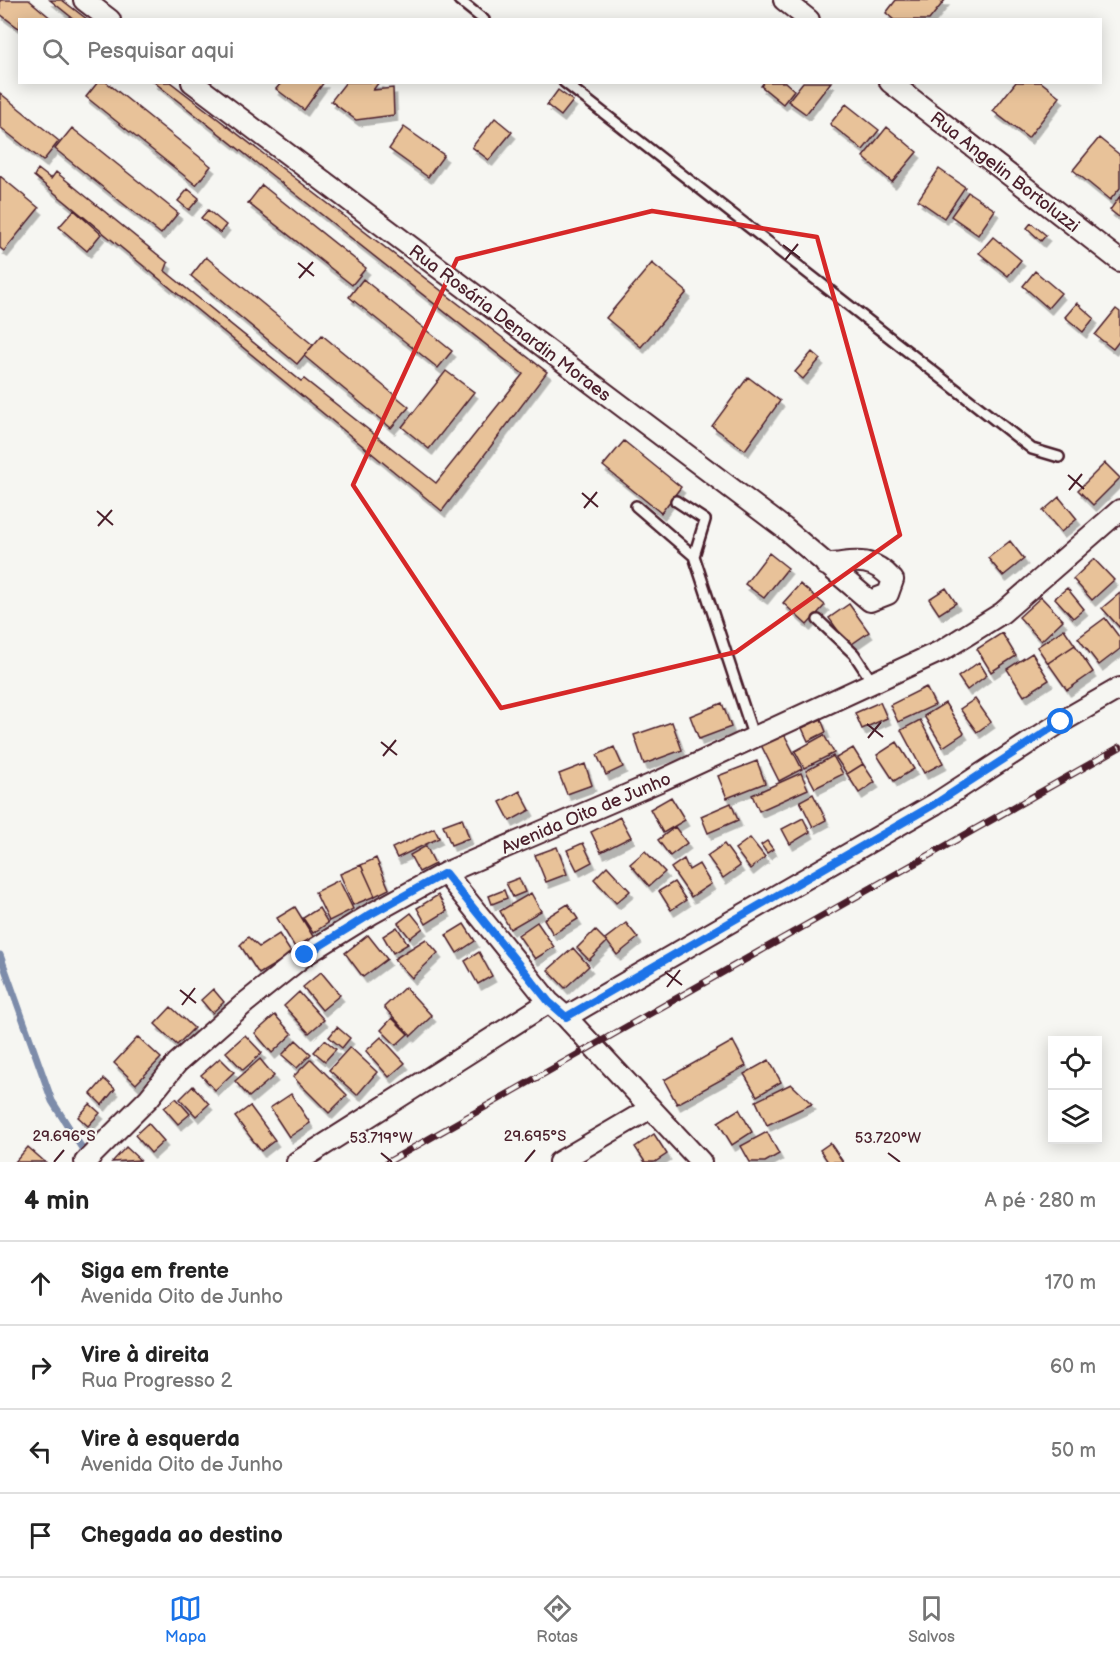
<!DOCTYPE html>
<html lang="pt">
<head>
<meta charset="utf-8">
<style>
	:root { --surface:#fff; --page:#f6f6f6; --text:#222; --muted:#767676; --line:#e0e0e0; --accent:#1a73e8 }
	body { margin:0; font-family:"Balsamiq Sans",sans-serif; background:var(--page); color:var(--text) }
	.controls { position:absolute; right:18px; bottom:18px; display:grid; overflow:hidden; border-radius:0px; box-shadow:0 3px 15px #0003 }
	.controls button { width:54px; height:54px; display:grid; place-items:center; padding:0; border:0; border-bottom:2px solid var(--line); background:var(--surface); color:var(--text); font:30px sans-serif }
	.stop { position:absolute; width:18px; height:18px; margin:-14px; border:4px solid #1a73e8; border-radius:50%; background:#fff }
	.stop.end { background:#1a73e8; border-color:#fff; box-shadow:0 2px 6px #0008 }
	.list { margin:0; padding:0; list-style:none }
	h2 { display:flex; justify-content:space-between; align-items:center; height:78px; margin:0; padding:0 24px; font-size:26px }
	h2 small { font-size:20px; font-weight:400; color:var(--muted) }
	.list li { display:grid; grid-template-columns:39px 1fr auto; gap:18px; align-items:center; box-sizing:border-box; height:84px; padding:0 24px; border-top:2px solid var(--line) }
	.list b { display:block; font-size:22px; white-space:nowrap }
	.list p { margin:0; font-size:20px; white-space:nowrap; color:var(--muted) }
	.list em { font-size:20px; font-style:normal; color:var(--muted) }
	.icon { flex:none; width:33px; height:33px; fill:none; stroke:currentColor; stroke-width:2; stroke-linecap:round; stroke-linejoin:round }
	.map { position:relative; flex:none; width:1120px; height:1162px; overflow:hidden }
	.search { position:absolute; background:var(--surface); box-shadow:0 3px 15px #0003; left:18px; right:18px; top:18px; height:66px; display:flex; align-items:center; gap:15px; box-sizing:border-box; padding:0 21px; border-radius:0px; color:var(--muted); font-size:22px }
	.sheet { height:414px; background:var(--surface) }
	nav { display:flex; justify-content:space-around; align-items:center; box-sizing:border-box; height:84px; border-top:2px solid var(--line); background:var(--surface); font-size:16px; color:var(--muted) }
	nav a { display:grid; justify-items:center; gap:3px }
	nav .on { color:var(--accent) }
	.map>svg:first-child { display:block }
</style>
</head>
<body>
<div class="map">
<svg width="1120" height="1162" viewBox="0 0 1120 1162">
	<defs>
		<filter id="shadow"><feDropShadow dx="3.5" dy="6" stdDeviation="0" flood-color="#0004"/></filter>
	</defs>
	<rect width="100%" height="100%" fill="#f6f6f2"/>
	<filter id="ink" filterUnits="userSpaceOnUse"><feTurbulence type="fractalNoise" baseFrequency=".0167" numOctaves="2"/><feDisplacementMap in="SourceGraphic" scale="12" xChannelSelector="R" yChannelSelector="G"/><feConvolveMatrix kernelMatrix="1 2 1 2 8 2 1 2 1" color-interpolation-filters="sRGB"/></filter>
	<g filter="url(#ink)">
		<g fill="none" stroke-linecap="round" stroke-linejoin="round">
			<!-- stream -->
			<path stroke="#7d8caa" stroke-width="7" d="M0 955 52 1101 87 1156"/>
		</g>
		<!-- building -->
		<path fill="#e8c299" stroke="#4a1f2b" stroke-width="1.5" filter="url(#shadow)" d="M0 0H29L53 20H20V29L0 14Z
			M50 0H62L88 20H75Z
			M896 0H945L929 20H894L886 13Z
			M98 82H106L211 166 196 185 86 97Z
			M154 82H170L547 372 442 511 34 176 38 169 51 179 56 172 168 263 165 271 301 381 304 379 436 483 523 374Z
			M282 82H324L304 110 276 89Z
			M346 82H379L373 90 393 88 394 115 356 120 331 101Z
			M764 82H785L794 90 783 104 761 86Z
			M803 82H831L806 114 788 101Z
			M1016 82H1041L1060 97 1028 138 993 111Z
			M558 90 573 101 561 116 547 105Z
			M0 93 59 141 43 161 0 127Z
			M846 104 879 130 863 150 830 124Z
			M495 118 512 132 489 160 472 147Z
			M404 127 444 155 428 177 389 149Z
			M887 127 917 152 892 182 863 157Z
			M72 128 178 213 161 234 55 149Z
			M1099 138 1120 155V188L1110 200 1073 170Z
			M939 169 965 187 944 218 918 200Z
			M0 176 39 208 4 251 0 248Z
			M262 185 366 268 352 285 248 203Z
			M188 189 199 198 189 210 178 201Z
			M968 192 995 210 978 235 951 216Z
			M1120 196V218L1110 210Z
			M74 210 101 234 87 251 59 227Z
			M208 210 226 225 220 233 201 218Z
			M1031 223 1046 235 1041 241 1027 228Z
			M993 237 1021 260 1008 276 979 253Z
			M206 257 313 345 297 364 191 276Z
			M652 263 687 292 641 347 606 318Z
			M1035 271 1061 293 1048 308 1023 286Z
			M363 279 452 351 438 368 349 297Z
			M1077 303 1094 318 1083 332 1065 317Z
			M1116 309 1120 312V340L1113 349 1095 335Z
			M322 335 409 407 391 428 304 356Z
			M812 352 820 359 803 379 795 372Z
			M446 371 474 392 429 449 402 427Z
			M748 377 780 401 745 450 712 426Z
			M624 441 681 487 661 513 603 466Z
			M1105 463 1120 478 1093 505 1078 490Z
			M1059 497 1077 519 1061 532 1043 511Z
			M1010 541 1024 559 1003 576 988 558Z
			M769 553 788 568 764 598 745 584Z
			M1094 559 1114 580 1092 600 1073 579Z
			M800 584 825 605 807 625 783 603Z
			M946 588 956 603 939 614 929 599Z
			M1067 588 1084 609 1073 618 1055 598Z
			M1120 593V628L1102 608Z
			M1041 597 1063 620 1041 641 1019 617Z
			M849 604 869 632 849 646 829 618Z
			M1105 618 1120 638V649L1099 665 1078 638Z
			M1064 629 1075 645 1048 663 1037 647Z
			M1002 633 1016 656 991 672 977 649Z
			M1075 645 1093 672 1067 690 1048 663Z
			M1032 653 1049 680 1024 696 1007 669Z
			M979 662 987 675 967 690 958 677Z
			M926 687 935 705 898 722 890 705Z
			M975 699 991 722 977 732 960 709Z
			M880 702 887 718 862 729 855 713Z
			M722 703 731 727 699 739 690 716Z
			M945 703 964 733 943 747 924 716Z
			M821 719 826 732 808 741 802 728Z
			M920 720 943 763 924 773 901 730Z
			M672 722 682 750 644 764 634 735Z
			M784 734 802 769 779 781 761 745Z
			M824 735 834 753 804 768 795 751Z
			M897 742 914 769 894 781 877 755Z
			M614 747 623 767 606 775 597 755Z
			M853 748 863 764 847 774 836 758Z
			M833 756 843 774 815 788 806 771Z
			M757 761 765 783 727 798 718 776Z
			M585 764 592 785 567 794 559 774Z
			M863 764 875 782 859 793 847 774Z
			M801 773 808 789 759 811 752 795Z
			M520 791 530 810 510 821 500 802Z
			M813 794 826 820 813 827 800 801Z
			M671 797 685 820 663 833 650 809Z
			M731 803 738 820 708 833 701 816Z
			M620 817 631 837 601 852 591 832Z
			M462 818 469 838 451 845 443 825Z
			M803 818 810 832 790 844 782 829Z
			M675 827 687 843 670 856 658 840Z
			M434 828 439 838 397 858 392 848Z
			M750 838 765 857 750 869 735 849Z
			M767 841 773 849 767 853 761 845Z
			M583 843 592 862 577 870 567 850Z
			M724 844 740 866 723 878 707 856Z
			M426 846 435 864 419 872 410 855Z
			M557 847 567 874 546 882 535 855Z
			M645 851 665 872 649 886 630 864Z
			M376 858 389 889 375 896 361 865Z
			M684 859 689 870 699 864 711 884 691 897 671 868Z
			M361 865 375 896 353 905 340 874Z
			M607 866 630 891 616 903 594 879Z
			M519 878 525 892 513 897 506 883Z
			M339 880 353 909 329 921 315 892Z
			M674 882 686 900 671 910 659 891Z
			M504 890 507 898 492 904 489 896Z
			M531 893 541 911 510 929 500 911Z
			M438 895 447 911 426 924 417 908Z
			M568 904 578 919 553 934 544 919Z
			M295 907 314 938 296 949 277 918Z
			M319 908 328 923 313 933 303 918Z
			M411 913 423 928 410 938 398 923Z
			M537 922 554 947 535 959 518 935Z
			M626 923 638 938 617 955 605 939Z
			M464 924 475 941 457 953 446 935Z
			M397 927 408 944 393 953 383 936Z
			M595 930 607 942 589 960 577 948Z
			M279 934 292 954 259 974 240 945 248 937 259 947Z
			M368 935 387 959 363 977 345 953Z
			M426 939 438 953 412 978 394 959Z
			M573 948 589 966 565 988 548 970Z
			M479 952 492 976 478 984 465 961Z
			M321 972 340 995 322 1010 303 987Z
			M405 987 432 1016 411 1036 384 1007Z
			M213 989 224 1002 212 1013 201 1000Z
			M299 992 324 1020 309 1033 284 1006Z
			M171 1007 194 1028 177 1045 155 1024Z
			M275 1015 292 1034 272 1053 255 1033Z
			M392 1018 408 1034 396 1045 381 1030Z
			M337 1027 350 1038 342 1048 329 1037Z
			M245 1035 262 1053 243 1070 226 1052Z
			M138 1037 161 1058 136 1084 114 1063Z
			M381 1037 405 1063 389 1077 366 1051Z
			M296 1040 311 1054 297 1068 282 1055Z
			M325 1040 336 1049 325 1061 314 1052Z
			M733 1041 746 1066 677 1104 664 1080Z
			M350 1047 377 1072 357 1095 329 1070Z
			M220 1058 234 1072 215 1090 201 1075Z
			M260 1059 274 1076 249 1097 235 1081Z
			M311 1059 347 1095 329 1113 293 1077Z
			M769 1060 781 1082 757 1096 744 1074Z
			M104 1079 115 1089 102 1105 91 1094Z
			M791 1084 812 1104 767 1125 756 1101Z
			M193 1086 209 1104 196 1116 180 1099Z
			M291 1094 310 1123 289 1137 270 1108Z
			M176 1098 190 1114 178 1124 164 1108Z
			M90 1104 100 1113 88 1126 78 1117Z
			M250 1106 275 1140 261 1151 235 1117Z
			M739 1109 752 1132 732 1145 718 1122Z
			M148 1123 164 1141 151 1153 135 1135Z
			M767 1132 779 1154 765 1162H750L741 1146Z
			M654 1134 667 1154 655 1162H645L635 1147Z
			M830 1143 843 1162H828L820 1150Z
			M28 1147 45 1162H15Z
			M126 1147 140 1160 112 1162Z"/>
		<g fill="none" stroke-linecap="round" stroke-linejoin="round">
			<!-- service casing -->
			<g stroke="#4a1f2b" stroke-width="14">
				<path id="service" d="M459 0 484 20
					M564 82 1032 449 1059 457
					M676 501 705 520 694 556 754 738
					M636 506 694 556
					M818 620 854 654 873 683"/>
			</g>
			<!-- minor casing -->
			<g stroke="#4a1f2b" stroke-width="24">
				<path id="minor" d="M84 0 110 20
					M784 0 809 20
					M192 82 784 528 870 601 888 594 893 580C872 556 855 561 826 565
					M890 82 1120 261
					M445 873 549 1002 566 1017 701 1162
					M566 1017 935 804 1061 722 1120 688
					M85 1162 149 1098 177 1063 245 1003 305 955 371 914 445 873 662 780 943 650 1002 613 1120 510
					M297 1162 549 1002
					M559 1162 651 1108"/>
			</g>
			<!-- service -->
			<use href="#service" stroke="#f6f6f2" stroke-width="9"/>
			<!-- minor -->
			<use href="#minor" stroke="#f6f6f2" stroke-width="20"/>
			<!-- rail casing -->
			<g stroke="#4a1f2b" stroke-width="7">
				<path id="rail" d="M388 1162 1120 747"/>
			</g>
			<!-- rail -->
			<use href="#rail" stroke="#f6f6f2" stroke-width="4.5" stroke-dasharray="14" stroke-linecap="butt"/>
		</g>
	</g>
	<g fill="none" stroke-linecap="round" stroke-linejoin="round" filter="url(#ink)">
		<!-- route -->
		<path stroke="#1a73e8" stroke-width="8" d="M305 955 371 914 445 873 549 1002 566 1017 935 804 1061 722"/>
	</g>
	<!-- marked area -->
	<path fill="none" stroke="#d62828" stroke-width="4.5" stroke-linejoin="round" d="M652 211 817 237 900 535 736 652 501 708 353 485 457 259Z"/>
	<!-- ticks -->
	<path fill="none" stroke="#4a1f2b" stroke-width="2" d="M783 245 800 258M785 260 798 244M298 263 314 276M299 278 313 262M1068 475 1084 489M1069 490 1082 474M582 493 598 507M584 508 597 492M97 511 113 525M98 526 112 510M867 724 883 737M868 738 881 722M381 742 397 755M383 756 396 740M665 972 682 985M667 987 680 970M180 990 196 1003M182 1005 195 988M381 1153 392 1162M888 1153 900 1162M54 1162 64 1150M525 1162 535 1150"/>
	<g text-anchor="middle" stroke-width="4.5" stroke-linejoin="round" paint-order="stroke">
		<!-- street labels -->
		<g font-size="18" fill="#4a1f2b" stroke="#f6f6f2">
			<text transform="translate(1005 172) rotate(38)" y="6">Rua Angelin Bortoluzzi</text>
			<text transform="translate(510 323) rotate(37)" y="6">Rua Rosária Denardin Moraes</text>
			<text transform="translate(586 813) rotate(-23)" y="6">Avenida Oito de Junho</text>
		</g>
	</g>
	<g font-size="15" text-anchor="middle" fill="#4a1f2b" stroke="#f6f6f2" stroke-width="4.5" stroke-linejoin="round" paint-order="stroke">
		<text x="64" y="1141">29.696°S</text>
		<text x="535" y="1141">29.695°S</text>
		<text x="381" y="1143">53.719°W</text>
		<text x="888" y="1143">53.720°W</text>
	</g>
</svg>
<div class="controls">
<button><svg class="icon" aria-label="locate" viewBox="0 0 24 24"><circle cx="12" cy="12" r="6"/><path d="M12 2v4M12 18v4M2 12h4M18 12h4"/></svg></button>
<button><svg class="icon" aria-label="layers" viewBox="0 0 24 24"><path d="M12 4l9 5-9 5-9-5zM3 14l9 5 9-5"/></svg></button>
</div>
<div class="stop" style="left:1061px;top:722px"></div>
<div class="stop end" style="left:305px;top:955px"></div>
<div class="search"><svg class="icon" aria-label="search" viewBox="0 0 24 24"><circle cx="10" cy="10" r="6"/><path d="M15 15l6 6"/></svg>Pesquisar aqui</div>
</div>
<section class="sheet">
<h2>4 min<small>A pé · 280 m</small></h2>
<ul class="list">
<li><svg class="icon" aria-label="ahead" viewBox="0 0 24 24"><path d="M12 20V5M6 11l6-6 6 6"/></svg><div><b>Siga em frente</b><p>Avenida Oito de Junho</p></div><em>170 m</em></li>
<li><svg class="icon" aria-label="right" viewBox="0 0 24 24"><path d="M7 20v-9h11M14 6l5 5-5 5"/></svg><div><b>Vire à direita</b><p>Rua Progresso 2</p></div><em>60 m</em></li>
<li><svg class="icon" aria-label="left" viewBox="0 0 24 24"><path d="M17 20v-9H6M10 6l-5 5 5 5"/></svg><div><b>Vire à esquerda</b><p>Avenida Oito de Junho</p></div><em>50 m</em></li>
<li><svg class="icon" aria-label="arrive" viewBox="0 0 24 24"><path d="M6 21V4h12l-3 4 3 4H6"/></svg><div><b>Chegada ao destino</b></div></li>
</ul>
</section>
<nav>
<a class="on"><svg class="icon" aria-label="map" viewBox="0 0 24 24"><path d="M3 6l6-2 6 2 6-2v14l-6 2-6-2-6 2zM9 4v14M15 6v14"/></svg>Mapa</a>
<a><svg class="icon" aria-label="directions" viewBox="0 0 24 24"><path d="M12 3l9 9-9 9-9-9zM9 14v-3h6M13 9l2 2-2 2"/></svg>Rotas</a>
<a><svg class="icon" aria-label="saved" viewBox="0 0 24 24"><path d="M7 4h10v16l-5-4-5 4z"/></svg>Salvos</a>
</nav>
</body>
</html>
